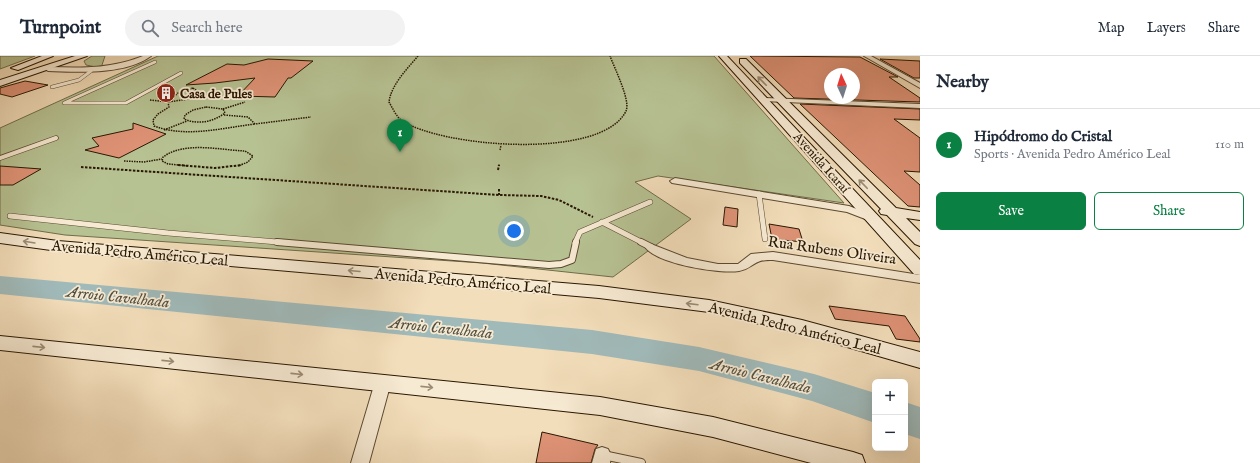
<!DOCTYPE html>
<html lang="en">
<head>
<meta charset="utf-8">
<style>
	:root { --surface:#fff; --page:#f2f2f3; --text:#1f2937; --muted:#747a83; --line:#e0e1e3; --accent:#0b8043 }
	body { margin:0; font-family:"IM FELL English",serif; background:var(--page); color:var(--text) }
	.controls { position:absolute; right:12px; bottom:12px; display:grid; overflow:hidden; border-radius:6px; box-shadow:0 4px 16px #0002 }
	.controls button { width:36px; height:36px; display:grid; place-items:center; padding:0; border:0; border-bottom:1px solid var(--line); background:var(--surface); color:var(--text); font:20px sans-serif }
	.compass { position:absolute; left:824px; top:12px; width:36px; height:36px; border-radius:50%; background:var(--surface); box-shadow:0 4px 16px #0002; rotate:356deg }
	.you { position:absolute; left:514px; top:175px; width:14px; height:14px; margin:-10px; border:3px solid #fff; border-radius:50%; background:#1a73e8; box-shadow:0 0 0 6px #1a73e833 }
	.badge { display:grid; place-items:center; width:26px; height:26px; border-radius:50%; background:var(--accent); color:#fff; font-size:13px; font-weight:700 }
	.pin { position:absolute; translate:-50% -33px; filter:drop-shadow(0 1px 2px #0008) }
	.pin::after { content:''; position:absolute; top:21px; width:14px; height:12px; background:inherit; clip-path:polygon(0 0,100% 0,50% 100%) }
	.list { margin:0; padding:0; list-style:none }
	h2 { display:flex; justify-content:space-between; align-items:center; height:52px; margin:0; padding:0 16px; font-size:17px }
	h2 small { font-size:13px; font-weight:400; color:var(--muted) }
	.list li { display:grid; grid-template-columns:26px 1fr auto; gap:12px; align-items:center; box-sizing:border-box; height:72px; padding:0 16px; border-top:1px solid var(--line) }
	.list b { display:block; font-size:15px; white-space:nowrap }
	.list p { margin:0; font-size:13px; white-space:nowrap; color:var(--muted) }
	.list em { font-size:13px; font-style:normal; color:var(--muted) }
	.actions { display:flex; gap:8px; padding:12px 16px }
	.actions a { flex:1; padding:9px 0; border:1px solid var(--accent); border-radius:6px; text-align:center; font-size:14px; color:var(--accent) }
	.actions .main { background:var(--accent); color:#fff }
	.icon { flex:none; width:22px; height:22px; fill:none; stroke:currentColor; stroke-width:2; stroke-linecap:round; stroke-linejoin:round }
	.map { position:relative; flex:none; width:920px; height:407px; overflow:hidden }
	header { display:flex; align-items:center; gap:24px; box-sizing:border-box; height:56px; padding:0 20px; background:var(--surface); border-bottom:1px solid var(--line) }
	header strong { font-size:19px }
	nav { display:flex; gap:22px; margin-inline-start:auto; font-size:14px }
	.search { width:280px; height:36px; background:var(--page); display:flex; align-items:center; gap:10px; box-sizing:border-box; padding:0 14px; border-radius:22px; color:var(--muted); font-size:15px }
	main { display:flex }
	aside { flex:1; background:var(--surface) }
	.map>svg:first-child { display:block }
</style>
</head>
<body>
<header>
<strong>Turnpoint</strong>
<div class="search"><svg class="icon" aria-label="search" viewBox="0 0 24 24"><circle cx="10" cy="10" r="6"/><path d="M15 15l6 6"/></svg>Search here</div>
<nav><a>Map</a><a>Layers</a><a>Share</a></nav>
</header>
<main>
<div class="map">
<svg width="920" height="407" viewBox="0 0 920 407">
	<rect width="100%" height="100%" fill="#f3debb"/>
	<filter id="stains"><feTurbulence type="fractalNoise" baseFrequency=".005" numOctaves="4"/><feColorMatrix values="0 0 0 0 .2 0 0 0 0 .09 0 0 0 0 .02 0 0 0 .5 -.17"/></filter>
	<radialGradient id="worn" r=".72"><stop offset=".6" stop-color="#630" stop-opacity="0"/><stop offset="1" stop-color="#630" stop-opacity=".3"/></radialGradient>
	<!-- green -->
	<path fill="#b7c293" stroke="#706c4a" d="M0 0H35L0 13Z
		M92 0H105L101 12 86 9 84 5Z
		M158 0H714L844 147 658 120 635 126 691 163 613 221 482 207 65 179 0 169V72Z"/>
	<g fill="none" stroke-linecap="round" stroke-linejoin="round">
		<!-- river -->
		<path fill="#a0baba" fill-rule="evenodd" d="M0 220 592 274 699 291 814 318 875 337V367L812 345 699 315 592 298 0 238Z
			M905 346 920 351V383L905 378Z"/>
	</g>
	<!-- building -->
	<path fill="#df9377" stroke="#281701" fill-rule="evenodd" d="M750 0 860 1 898 21H889L920 42V46L794 42ZM830 18H854V42H830Z
		M268 3 313 5 291 22H288L275 41 238 40 255 22 215 27 186 29 227 8 244 9Z
		M880 3 920 5V22H914Z
		M25 25 48 29 12 41 0 38V32Z
		M800 48 920 53V64L894 63 920 82V116L904 115 920 129V151L908 150Z
		M133 67 166 78 119 102 85 94 99 90 92 82 133 73Z
		M0 110 14 111 41 113 13 129H0Z
		M725 151 738 153 737 171 723 169Z
		M769 168 799 173 803 186 772 183Z
		M829 250 905 260 920 283V286L896 283 889 270 835 263Z
		M542 376 598 389 595 393 591 407H536Z"/>
	<g fill="none" stroke-linecap="round" stroke-linejoin="round">
		<!-- lane-far4 casing -->
		<g stroke="#5b4930" stroke-width="4">
			<path id="lane-far4" d="M155 6 64 47H126L181 17
				M52 31 79 24 91 15"/>
		</g>
		<!-- lane-far3 casing -->
		<g stroke="#5b4930" stroke-width="5.5">
			<path id="lane-far3" d="M0 102 56 82"/>
		</g>
		<!-- lane-far2 casing -->
		<g stroke="#5b4930" stroke-width="6">
			<path id="lane-far2" d="M759 138 765 183
				M10 160 168 177 289 187
				M602 166 643 187
				M575 187 580 176 650 146"/>
		</g>
		<!-- lane-far1 casing -->
		<g stroke="#5b4930" stroke-width="8">
			<path id="lane-far1" d="M277 186 549 209 561 208 572 204 576 186
				M641 186 651 191"/>
		</g>
		<!-- lane casing -->
		<g stroke="#5b4930" stroke-width="10">
			<path id="lane" d="M603 399 641 407"/>
		</g>
		<!-- street casing -->
		<g stroke="#5b4930" stroke-width="2">
			<path id="street" d="M143 0H151C126 19 78 16 48 15L45 13 48 11C82 12 111 13 143 0Z
				M864 0H871L920 27V32Z
				M765 42 920 48V52L763 45 761 44Z
				M675 122 849 150 877 161 878 163 873 166 847 156 672 127 670 125Z
				M651 188 687 202 718 208H738L751 198 773 196 920 219V227L773 204C752 203 755 212 739 215 719 218 657 208 645 191Z
				M383 320 389 322 391 326 369 407H351L375 326 377 322Z
				M602 391 608 393 611 399 610 407H592L596 393Z"/>
		</g>
		<!-- secondary casing -->
		<g stroke="#281701" stroke-width="2">
			<path id="secondary" d="M42 0H53L18 14 11 12Z
				M75 0H87L0 30V24Z
				M719 0H727L920 204V219L914 218Z
				M740 3H746L896 152 920 156V164L906 162 920 176V190L915 188 887 159 881 158 879 155 881 153 740 7Z
				M0 177 58 185 599 230 709 244 802 264 920 296V312L802 278 709 256 599 242 58 195 0 187Z
				M0 280 600 341 713 361 853 396 862 399 865 407H811L713 381 600 359 0 294Z"/>
		</g>
		<!-- path-far1 -->
		<path stroke="#281701" stroke-width="1.5" stroke-dasharray="1.5 1" stroke-linecap="butt" d="M418 0C407 13 391 29 389 46 392 51 396 60 401 64 439 91 602 105 626 55 631 45 614 11 610 0
			M193 32 200 37 202 41 168 46 178 37Z
			M150 44 168 46 169 51 158 58 153 64 154 70C187 82 221 72 255 68
			M206 51 223 53 225 57C213 66 198 69 184 63L185 59 193 54Z
			M223 53 245 46
			M224 59 248 61 255 68 311 61
			M164 74 187 65
			M500 94 501 89
			M124 105 144 106 162 103
			M188 110 168 108 162 105 163 101C185 85 219 94 245 95L253 100 248 106 238 110
			M499 110V108"/>
		<!-- path -->
		<path stroke="#281701" stroke-width="2" stroke-dasharray="2.5 1.5" stroke-linecap="butt" d="M178 109 215 112 242 109
			M81 111 499 139 541 140 559 144 593 161
			M498 114 499 109
			M499 133V139"/>
		<!-- lane-far4 -->
		<use href="#lane-far4" stroke="#f7ead3" stroke-width="3"/>
		<!-- lane-far3 -->
		<use href="#lane-far3" stroke="#f7ead3" stroke-width="4"/>
		<!-- lane-far2 -->
		<use href="#lane-far2" stroke="#f7ead3" stroke-width="5"/>
		<!-- lane-far1 -->
		<use href="#lane-far1" stroke="#f7ead3" stroke-width="6"/>
		<!-- lane -->
		<use href="#lane" stroke="#f7ead3" stroke-width="8"/>
		<!-- street -->
		<use href="#street" fill="#f7ead3" fill-rule="evenodd"/>
		<!-- secondary -->
		<use href="#secondary" fill="#f7ead3" fill-rule="evenodd"/>
	</g>
	<!-- one-way arrows -->
	<defs><path id="oneway-shaft" d="M-6 0H5M1.5-3L5.5 0L1.5 3" fill="none" stroke-width="1.6" stroke-linecap="round" stroke-linejoin="round"/></defs>
	<g stroke="#9a8b74">
		<use href="#oneway-shaft" transform="translate(762 25) rotate(-135)"/>
		<use href="#oneway-shaft" transform="translate(863 128) rotate(-134)"/>
		<use href="#oneway-shaft" transform="translate(29 186) rotate(-171)"/>
		<use href="#oneway-shaft" transform="translate(354 215) rotate(-175)"/>
		<use href="#oneway-shaft" transform="translate(692 248) rotate(-173)"/>
		<use href="#oneway-shaft" transform="translate(39 291) rotate(6)"/>
		<use href="#oneway-shaft" transform="translate(168 305) rotate(6)"/>
		<use href="#oneway-shaft" transform="translate(297 318) rotate(6)"/>
		<use href="#oneway-shaft" transform="translate(427 331) rotate(6)"/>
	</g>
	<!-- icons -->
	<defs>
		<g id="building-disc" transform="scale(1)"><circle r="9.5" fill="#8f2418" stroke="#f7ead3"/><path d="M-4-6H4V6H1V3H-1V6H-4ZM-2.5-4.3h1.7v1.8h-1.7ZM.8-4.3h1.7v1.8H.8ZM-2.5-1h1.7V.8h-1.7ZM.8-1h1.7V.8H.8Z" fill="#fff"/></g>
	</defs>
	<g fill-rule="evenodd">
		<use href="#building-disc" x="166" y="37"/>
	</g>
	<g text-anchor="middle" stroke-width="3.5" stroke-linejoin="round" paint-order="stroke">
		<!-- far-poi labels -->
		<g font-size="13" font-weight="bold" fill="#281701" stroke="#f7ead3" text-anchor="start">
			<text x="180" y="42">Casa de Pules</text>
		</g>
		<!-- far-street labels -->
		<g font-size="13" fill="#281701" stroke="#f7ead3">
			<text transform="translate(822 106) rotate(48)" y="5">Avenida Icaraí</text>
		</g>
		<!-- street labels -->
		<g font-size="15" fill="#281701" stroke="#f7ead3">
			<text transform="translate(832 194) rotate(8)" y="5">Rua Rubens Oliveira</text>
			<text transform="translate(140 197) rotate(5)" y="5">Avenida Pedro Américo Leal</text>
			<text transform="translate(463 225) rotate(5)" y="5">Avenida Pedro Américo Leal</text>
			<text transform="translate(795 272) rotate(14)" y="5">Avenida Pedro Américo Leal</text>
		</g>
		<!-- water labels -->
		<g font-size="16" font-style="italic" fill="#525042" stroke="#f7ead3">
			<text transform="translate(118 240) rotate(6)" y="6">Arroio Cavalhada</text>
			<text transform="translate(441 271) rotate(6)" y="6">Arroio Cavalhada</text>
			<text transform="translate(761 319) rotate(14)" y="6">Arroio Cavalhada</text>
		</g>
	</g>
	<rect width="100%" height="100%" filter="url(#stains)"/>
	<rect width="100%" height="100%" fill="url(#worn)"/>
</svg>
<div class="controls">
<button>+</button>
<button>−</button>
</div>
<svg class="compass" viewBox="-18 -18 36 36"><path d="M0-13l5 13h-10z" fill="#e53935"/><path d="M0 13l5-13h-10z" fill="#747a83"/></svg>
<div class="you"></div>
<div class="pin badge" style="left:400px;top:96px">1</div>
</div>
<aside>
<h2>Nearby<small></small></h2>
<ul class="list">
<li><span class="badge">1</span><div><b>Hipódromo do Cristal</b><p>Sports · Avenida Pedro Américo Leal</p></div><em>110 m</em></li>
</ul>
<div class="actions"><a class="main">Save</a><a>Share</a></div>
</aside>
</main>
</body>
</html>
